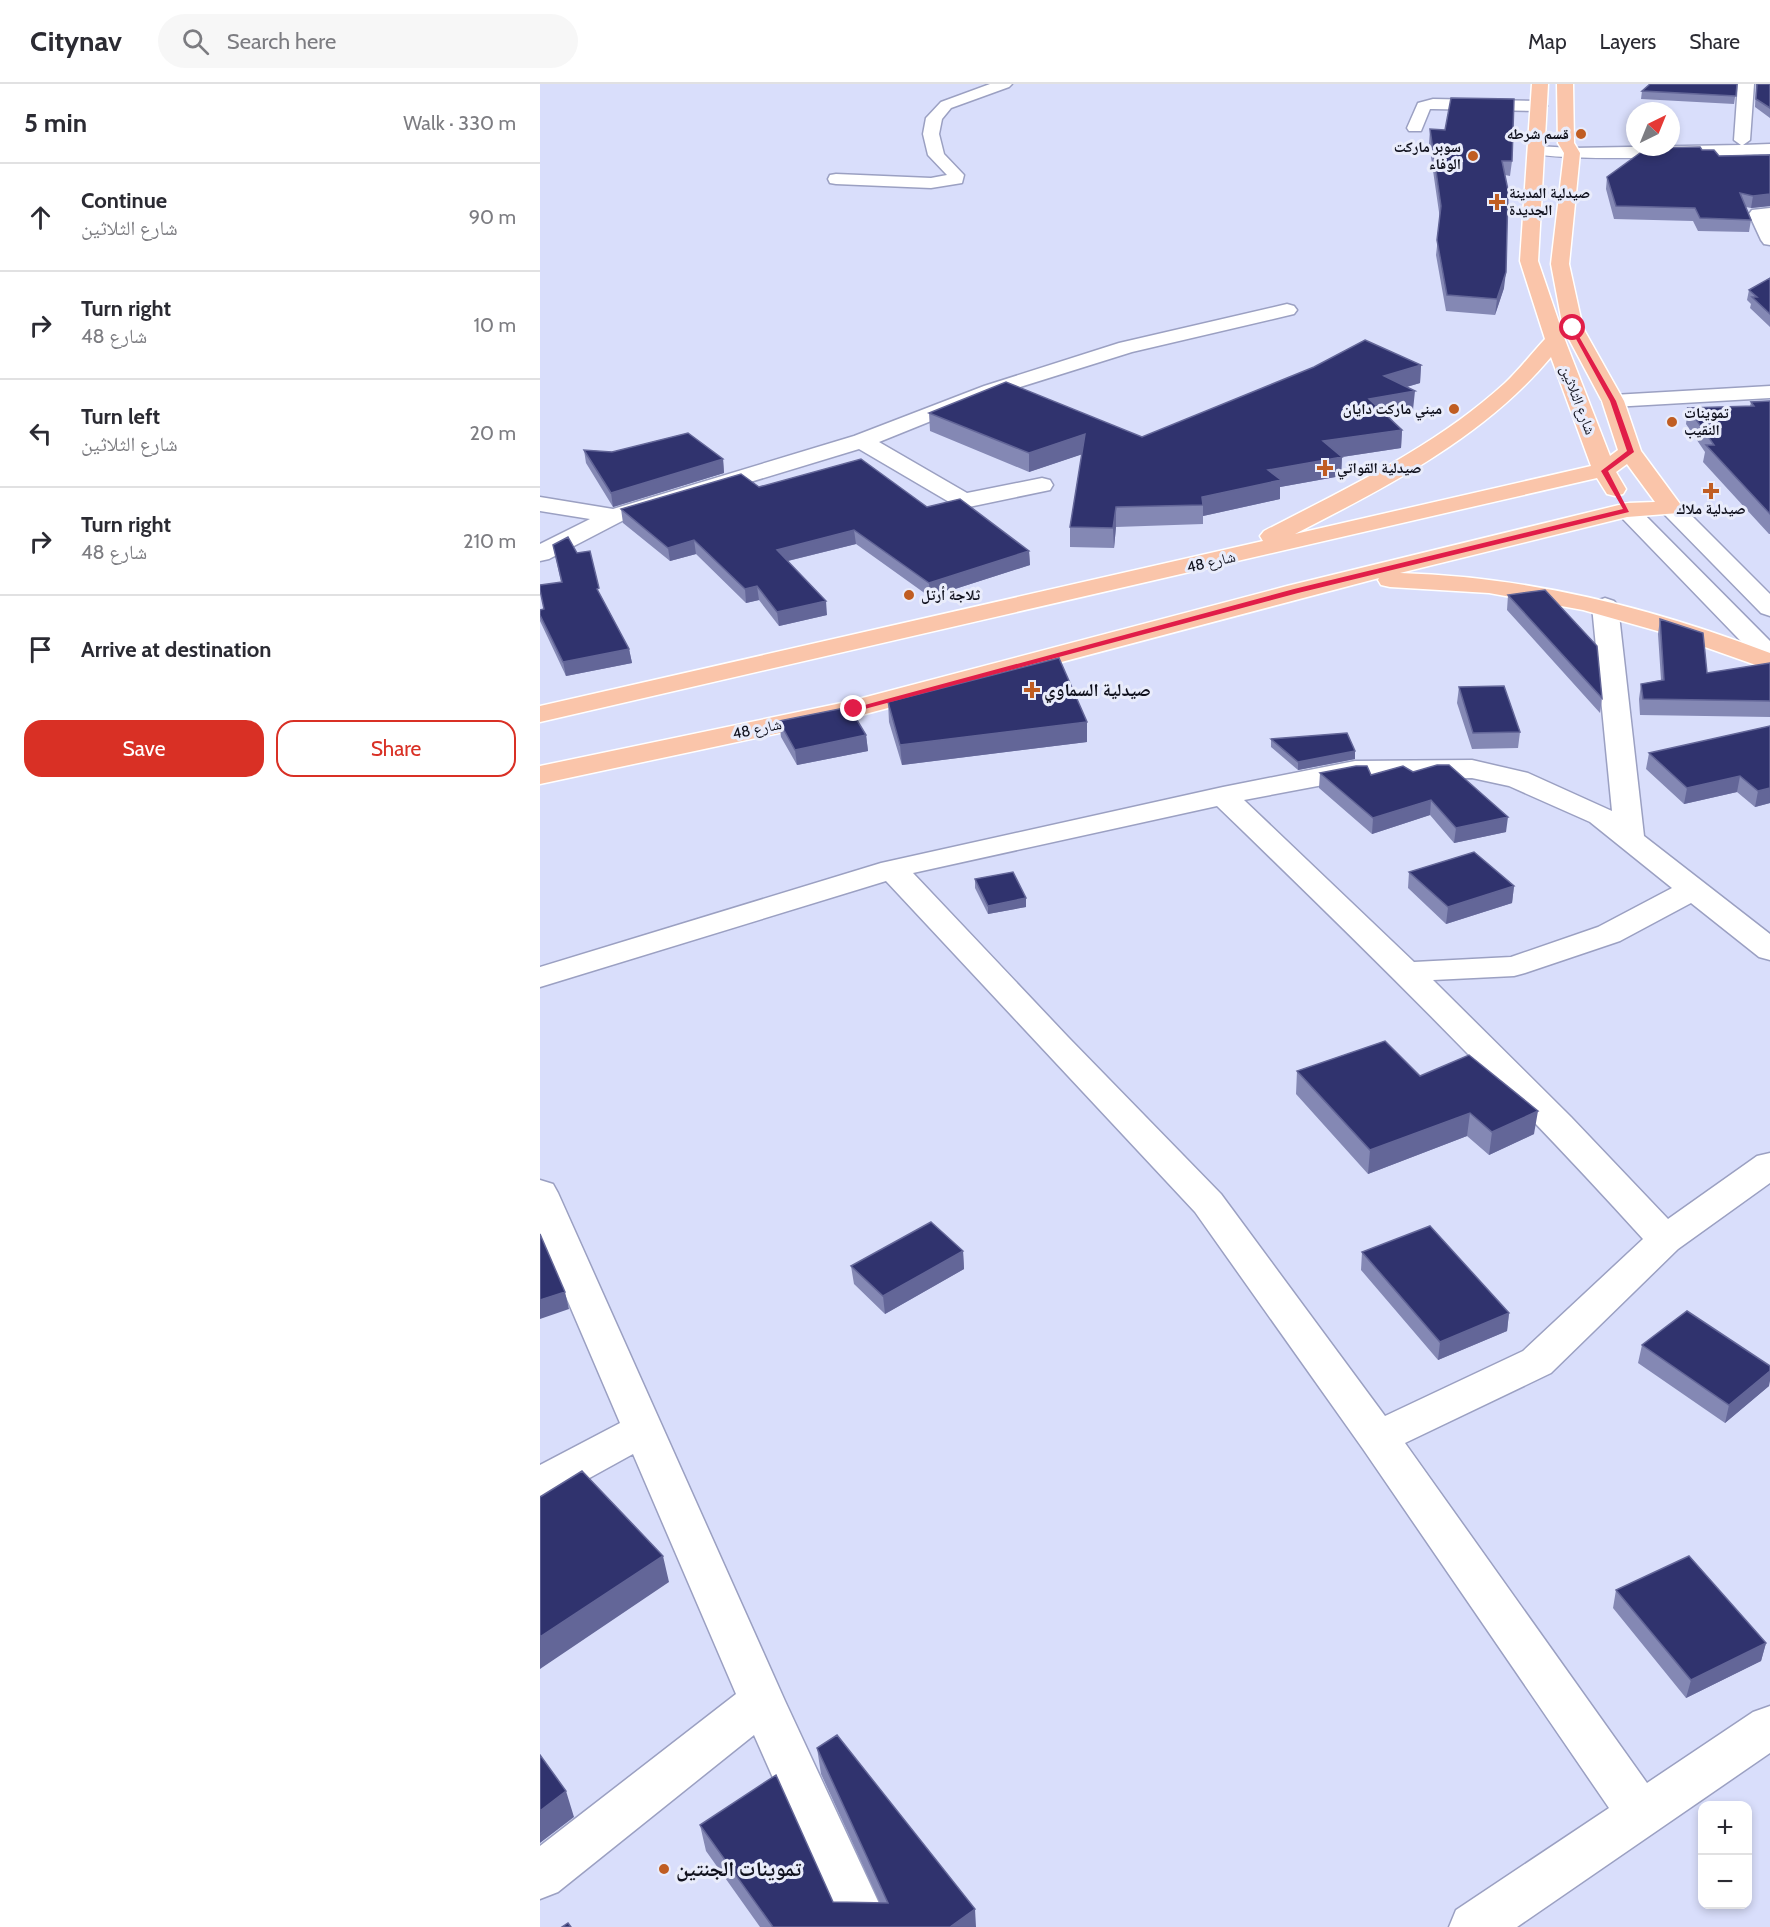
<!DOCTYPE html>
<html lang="en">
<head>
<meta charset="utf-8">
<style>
	:root { --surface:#fff; --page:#f7f7f7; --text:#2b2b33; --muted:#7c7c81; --line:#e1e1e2; --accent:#d93025 }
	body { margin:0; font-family:Cabin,"Noto Naskh Arabic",sans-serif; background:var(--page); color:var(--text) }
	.controls { position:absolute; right:18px; bottom:18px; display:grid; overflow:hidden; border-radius:12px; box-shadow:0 3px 9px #0003 }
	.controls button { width:54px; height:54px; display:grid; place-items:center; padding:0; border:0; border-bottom:2px solid var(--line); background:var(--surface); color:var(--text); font:30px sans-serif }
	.compass { position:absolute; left:1086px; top:18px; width:54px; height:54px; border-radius:50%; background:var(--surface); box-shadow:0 3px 9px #0003; rotate:43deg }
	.stop { position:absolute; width:18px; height:18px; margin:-14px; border:4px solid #e11d48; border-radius:50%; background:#fff }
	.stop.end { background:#e11d48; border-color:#fff; box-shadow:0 2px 6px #0008 }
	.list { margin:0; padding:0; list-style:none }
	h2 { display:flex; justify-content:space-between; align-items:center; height:78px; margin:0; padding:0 24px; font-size:26px }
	h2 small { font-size:20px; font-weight:400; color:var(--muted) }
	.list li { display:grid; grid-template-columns:39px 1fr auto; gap:18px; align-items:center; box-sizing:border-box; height:108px; padding:0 24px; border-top:2px solid var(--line) }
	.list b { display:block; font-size:22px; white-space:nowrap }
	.list p { margin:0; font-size:20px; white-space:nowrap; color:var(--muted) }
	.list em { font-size:20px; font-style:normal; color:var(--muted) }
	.actions { display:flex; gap:12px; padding:18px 24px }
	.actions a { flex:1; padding:14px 0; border:2px solid var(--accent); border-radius:18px; text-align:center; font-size:21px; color:var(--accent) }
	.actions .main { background:var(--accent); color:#fff }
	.icon { flex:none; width:33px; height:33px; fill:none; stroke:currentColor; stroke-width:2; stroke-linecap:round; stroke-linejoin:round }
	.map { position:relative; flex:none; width:1230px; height:1843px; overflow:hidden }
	header { display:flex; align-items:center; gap:36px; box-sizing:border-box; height:84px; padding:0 30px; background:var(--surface); border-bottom:2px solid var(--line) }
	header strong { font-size:28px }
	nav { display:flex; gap:33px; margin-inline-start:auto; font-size:21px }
	.search { width:420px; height:54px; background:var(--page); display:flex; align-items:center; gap:15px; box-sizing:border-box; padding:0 21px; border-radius:33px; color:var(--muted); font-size:22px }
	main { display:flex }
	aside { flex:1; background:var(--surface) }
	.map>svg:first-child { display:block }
</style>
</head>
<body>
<header>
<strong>Citynav</strong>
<div class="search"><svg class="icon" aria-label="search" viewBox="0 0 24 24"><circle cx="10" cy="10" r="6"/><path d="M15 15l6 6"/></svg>Search here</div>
<nav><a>Map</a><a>Layers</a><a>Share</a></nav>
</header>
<main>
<aside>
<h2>5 min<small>Walk · 330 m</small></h2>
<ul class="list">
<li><svg class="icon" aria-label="ahead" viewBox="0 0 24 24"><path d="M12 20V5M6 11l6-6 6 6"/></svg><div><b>Continue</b><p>شارع الثلاثين</p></div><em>90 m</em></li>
<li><svg class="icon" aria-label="right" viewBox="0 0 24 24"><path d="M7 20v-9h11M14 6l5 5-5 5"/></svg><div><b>Turn right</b><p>شارع 48</p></div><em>10 m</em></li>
<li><svg class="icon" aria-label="left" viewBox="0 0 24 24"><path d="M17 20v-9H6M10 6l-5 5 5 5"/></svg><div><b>Turn left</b><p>شارع الثلاثين</p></div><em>20 m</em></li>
<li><svg class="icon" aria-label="right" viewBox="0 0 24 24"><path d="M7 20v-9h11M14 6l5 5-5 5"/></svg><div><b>Turn right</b><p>شارع 48</p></div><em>210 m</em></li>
<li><svg class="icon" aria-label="arrive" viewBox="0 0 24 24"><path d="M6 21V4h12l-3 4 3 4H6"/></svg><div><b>Arrive at destination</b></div></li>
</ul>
<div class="actions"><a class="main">Save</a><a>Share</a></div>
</aside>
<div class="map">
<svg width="1230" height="1843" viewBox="0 0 1230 1843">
	<rect width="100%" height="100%" fill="#d9defb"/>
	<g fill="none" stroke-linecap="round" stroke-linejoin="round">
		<!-- minor casing -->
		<g stroke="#9ba0c2" stroke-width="3">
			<path id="minor" d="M450 0H472L469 3 411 24 402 35 399 50 404 70 424 91 422 99 391 104 296 100 290 99 288 95 290 91 296 90 391 94 407 91 388 71 383 50 386 34 401 18Z
				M1198 0H1214L1210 56 1203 61 1230 60V70C1200 71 998 80 989 67L997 62 1032 64 1201 61 1194 56Z
				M893 15 999 17 1007 22 999 27 893 25H890L881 47H869L867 44 878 19Z
				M1230 124V161L1224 160 1221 156 1209 130 1212 126Z
				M747 220 754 222 757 226 754 230 592 268 458 310 339 358 427 409 502 394 510 396 513 401 510 406 424 424 416 422 319 365 82 437 9 475 0 477V460L50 435 0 427V413L73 425 314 352 444 302 579 259Z
				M1230 302V314L1073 323 1065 322 1062 317 1065 312 1073 311Z
				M1131 417 1139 419 1230 510V532L1221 529 1123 429 1119 424 1123 419Z
				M1087 419 1095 421 1230 557V580L1221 578 1079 431 1075 426 1079 421Z
				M1065 514 1074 517 1078 522 1104 752 1230 850V876L1219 873 1151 819 1080 857 985 889 974 892 893 896 1031 1033 1128 1135 1217 1072 1230 1069V1099L1138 1165 1011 1289 865 1359 1107 1699 1213 1628 1230 1622V1669L977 1843H909L916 1826 1069 1724 823 1365 655 1128 346 797 0 903V883L341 779 683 703 815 677 932 676 988 689 1072 727 1052 522 1056 517ZM932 694 969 702 1050 738 1132 804 1058 843 971 873 874 878 704 716 815 695ZM677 722C823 863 967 1005 1103 1155L983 1267 845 1332 681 1110 528 953 373 789Z
				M0 1096 13 1100 18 1109 245 1617 350 1843H299L214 1651 18 1808 0 1815V1762L196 1610 93 1370 15 1413 0 1418V1381L80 1339 0 1152Z"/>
		</g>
		<!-- major casing -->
		<g stroke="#fff" stroke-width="3">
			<path id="major" d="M992 0H1008L998 177 1025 256 1070 372 1078 366 1062 317 1023 244 1011 180 1024 69 1018 59 1017 0H1033L1034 59 1040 69 1029 180 1043 244 1084 317 1101 367 1143 424 1139 429 1087 433 860 489C989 493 1110 523 1230 569V586L1128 550 1043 526 949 509 850 503 841 501 838 496 839 494 314 633 0 700V682L311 617 747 502 1087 419 1115 418 1087 380 1076 388 1086 405 1083 410 1075 412 1067 410 1057 394 0 638V622L723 457 720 452 724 447C807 404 895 363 965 299 979 286 991 270 1005 255L980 177ZM1011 273 1051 382 755 450C848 402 943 354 1011 273Z"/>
		</g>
		<!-- minor -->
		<use href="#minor" fill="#fff" fill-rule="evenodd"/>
		<!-- major -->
		<use href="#major" fill="#fac5aa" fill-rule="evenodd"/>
	</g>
	<!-- wall -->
	<path fill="#8488b4" d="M1197 0 1194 20 1101 15 1102 7Z
		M1216 0H1230V34L1215 23Z
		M890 45 972 77 970 92 965 91 964 204 955 231 906 227 896 171 900 135 889 59Z
		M1162 66 1179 72 1230 71V123V122L1211 124 1206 123 1211 136 1209 148 1158 147 1153 137 1074 135 1066 105 1067 93Z
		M1230 194V243L1210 224 1211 220 1207 216 1209 206Z
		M881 281 880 299 866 303 873 326 846 330 862 346 861 364 802 373 801 392 740 403V415L663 432V440L576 443 574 464 530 463V443L542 370 489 388 390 347 389 329 602 353Z
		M1230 317V450H1229L1163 378 1165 368 1146 340 1148 324 1210 322 1211 318Z
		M44 366 183 375 184 389 73 423 46 379Z
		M219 403 387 423 489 467 490 481 390 513 316 460 248 477 287 531 239 542 219 516 206 519 156 470 130 477 83 439 81 425Z
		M13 461 61 512 89 565 92 579 26 592 0 537V526L4 525 21 498Z
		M968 511 1062 614 1060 629 967 526Z
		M1120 535 1167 589 1230 579V633L1100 631 1099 615 1101 600 1121 596 1118 550Z
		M919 603 980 648 978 664 932 665 917 619Z
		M348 618 547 638V658L362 681 349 638Z
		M239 637 326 651 328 667 257 681 241 653Z
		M1230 642V719L1215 723 1197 708 1144 720 1106 685 1109 669Z
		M731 655 815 667V675L758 686 731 663Z
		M863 682 966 748 914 759 890 731 832 750 779 704 780 689 831 691Z
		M869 788 974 802 972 819 906 840 868 804Z
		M435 795 486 823 448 830 435 804Z
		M757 987 880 992 994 1050 949 1071 927 1052 828 1090 756 1010Z
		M423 1167 424 1185 345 1230 314 1200 311 1182Z
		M822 1168 969 1229 967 1247 898 1276 821 1186Z
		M1102 1261 1229 1302 1185 1339 1098 1279Z
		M1076 1506 1226 1559 1221 1577 1146 1614 1073 1524Z
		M277 1664 436 1843H220L166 1767 160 1741 293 1818 340 1819 281 1690Z"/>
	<!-- shaded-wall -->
	<path fill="#636698" d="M1230 110V122L1211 124 1213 112Z
		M966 188 964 204 955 231 957 215Z
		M881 281 880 299 843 310 844 292Z
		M875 307 873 326 828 333 829 315Z
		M862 346 861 364 782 376 783 357Z
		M545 350 546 369 489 388V369Z
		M802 373 801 392 740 403V415L663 432V421L662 413 728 386Z
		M183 375 184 389 73 423 71 409Z
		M576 423V443L574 464 573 444Z
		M314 446 316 460 239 479 237 466Z
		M154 456 156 470 130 477 128 464Z
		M489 467 490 481 390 513 389 499Z
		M217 502 219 516 206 519 205 505Z
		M286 517 287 531 239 542 237 528Z
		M89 565 92 579 26 592 23 578Z
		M547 638V658L362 681 360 661Z
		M326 651 328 667 257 681 255 666Z
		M815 667V675L758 686V678Z
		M1200 692 1197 708 1144 720 1147 704Z
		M1230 704V719L1215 723 1218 707Z
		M891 716 890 731 832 750 833 734Z
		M968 733 966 748 914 759 916 744Z
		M974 802 972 819 906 840 908 823Z
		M486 814V823L448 830V822Z
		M998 1027 994 1050 949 1071 952 1048Z
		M930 1029 927 1052 828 1090 830 1066Z
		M423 1167 424 1185 345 1230 343 1212Z
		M25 1208 29 1225 0 1235V1216Z
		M969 1229 967 1247 898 1276 900 1258Z
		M1230 1287V1297L1229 1302 1185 1339 1189 1321Z
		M123 1472 129 1498 0 1585V1553Z
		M1226 1559 1221 1577 1146 1614 1151 1596Z
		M26 1707 34 1733 0 1759V1727Z
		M435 1825 436 1843H410Z"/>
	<!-- building -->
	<path fill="#30336e" stroke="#636698" stroke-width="1.5" d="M1110 0H1197L1196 12 1102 7Z
		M1217 0H1230V24L1216 15Z
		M911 14 974 15 972 77H962L968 106 966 188 957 215 907 211 897 156 901 122 890 45 905 46Z
		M1160 63 1162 66H1174L1179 72 1230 71V110L1213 112 1200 109 1211 136 1160 134 1155 124 1076 122 1067 93 1107 64Z
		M1230 194V230L1212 213H1217L1209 206Z
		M825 256 881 281 844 292 875 307 829 315 862 346 783 357 802 373 728 386 741 396 662 413 663 421 576 423 573 444 530 443 545 350 489 369 389 329 466 298 602 353 774 283Z
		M1230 317V430L1166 361H1174L1148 324 1214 322 1211 318Z
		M148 349 183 375 71 409 44 366 72 368Z
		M321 375 387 423 420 415 489 467 389 499 314 446 237 466 286 517 237 528 217 502 205 505 154 456 128 464 81 425 201 390 219 403Z
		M28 453 37 469 50 467 59 504 57 505 89 565 23 578 0 531V526L4 525 0 506V501L22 498 13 461Z
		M1005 506 1057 562 1062 614 968 511Z
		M1120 535 1163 549 1167 589 1230 579V617L1103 615 1101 600 1124 596Z
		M519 574 547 638 360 661 348 618Z
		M964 602 980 648 933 649 919 603Z
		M309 623 326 651 255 666 239 637Z
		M1230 642V704L1218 707 1200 692 1147 704 1109 669Z
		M807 649 815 667 758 678 731 655Z
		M897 681H909L968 733 916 744 891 716 833 734 780 689 816 682H827L831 691 863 682 873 688Z
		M934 768 974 802 908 823 869 788Z
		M473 788 486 814 448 822 435 795Z
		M845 957 880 992 929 971 998 1027 952 1048 930 1029 830 1066 757 987Z
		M391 1138 423 1167 343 1212 311 1182Z
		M890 1142 969 1229 900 1258 822 1168Z
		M0 1150 25 1208 0 1216Z
		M1147 1227 1230 1282V1287L1189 1321 1102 1261Z
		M42 1387 123 1472 0 1553V1413Z
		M1149 1472 1226 1559 1151 1596 1076 1506Z
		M297 1651 435 1825 410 1843H233L160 1741 236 1691 293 1818 348 1819 277 1664Z
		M0 1671 26 1707 0 1727Z
		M28 1839 31 1843H22Z"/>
	<!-- route -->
	<path fill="#e11d48" d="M1033 242 1076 317 1094 368 1068 387 1089 428 758 509 317 627 310 625 754 505 1083 425 1061 387 1087 367 1070 317 1030 244Z"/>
	<!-- markers -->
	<g fill="#c05d22" stroke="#e9ecfb" stroke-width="2">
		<circle cx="1041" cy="50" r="6"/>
		<circle cx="933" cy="72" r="6"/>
		<path d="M954 109h6v6h6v6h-6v6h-6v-6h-6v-6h6z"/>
		<circle cx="914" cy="325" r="6"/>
		<circle cx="1132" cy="338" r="6"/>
		<path d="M782 375h6v6h6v6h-6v6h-6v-6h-6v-6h6z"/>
		<path d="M1168 398h6v6h6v6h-6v6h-6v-6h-6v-6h6z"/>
		<circle cx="369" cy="511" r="6"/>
		<path d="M489 597h6v6h6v6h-6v6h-6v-6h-6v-6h6z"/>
		<circle cx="124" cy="1785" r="6"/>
	</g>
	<g text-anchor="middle" stroke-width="6" stroke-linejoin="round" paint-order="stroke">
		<!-- far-poi labels -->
		<g font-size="15" font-weight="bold" fill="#10111d" stroke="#e9ecfb" text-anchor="start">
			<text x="1029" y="55" text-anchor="end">قسم شرطه</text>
			<text x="921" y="68" text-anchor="end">سوبر ماركت<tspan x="921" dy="17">الوفاء</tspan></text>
			<text x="969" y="114">صيدلية المدينة<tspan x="969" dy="17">الجديدة</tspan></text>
			<text x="902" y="330" text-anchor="end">ميني ماركت دايان</text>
			<text x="1144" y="334">تموينات<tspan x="1144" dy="17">النقيب</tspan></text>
			<text x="797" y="389">صيدلية القواتي</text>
			<text x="1171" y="430" text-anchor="middle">صيدلية ملاك</text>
			<text x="381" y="516">ثلاجة أرتل</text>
		</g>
		<!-- far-street labels -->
		<g font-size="15" fill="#10111d" stroke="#e9ecfb">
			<text transform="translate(1038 316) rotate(69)" y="5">شارع الثلاثين</text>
			<text transform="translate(671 478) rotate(-13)" y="5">شارع 48</text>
			<text transform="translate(217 645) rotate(-12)" y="5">شارع 48</text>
		</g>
		<!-- poi labels -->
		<g font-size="18" font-weight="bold" fill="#10111d" stroke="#e9ecfb" text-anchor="start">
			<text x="504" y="612">صيدلية السماوي</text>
		</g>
		<!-- near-poi labels -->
		<g font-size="21" font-weight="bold" fill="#10111d" stroke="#e9ecfb" text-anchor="start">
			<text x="136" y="1792">تموينات الجنتين</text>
		</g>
	</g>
</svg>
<div class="controls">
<button>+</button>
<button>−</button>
</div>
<svg class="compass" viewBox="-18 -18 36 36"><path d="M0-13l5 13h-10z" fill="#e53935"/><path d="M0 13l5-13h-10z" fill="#7c7c81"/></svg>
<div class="stop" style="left:1033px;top:244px"></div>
<div class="stop end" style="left:314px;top:625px"></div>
</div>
</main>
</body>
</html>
